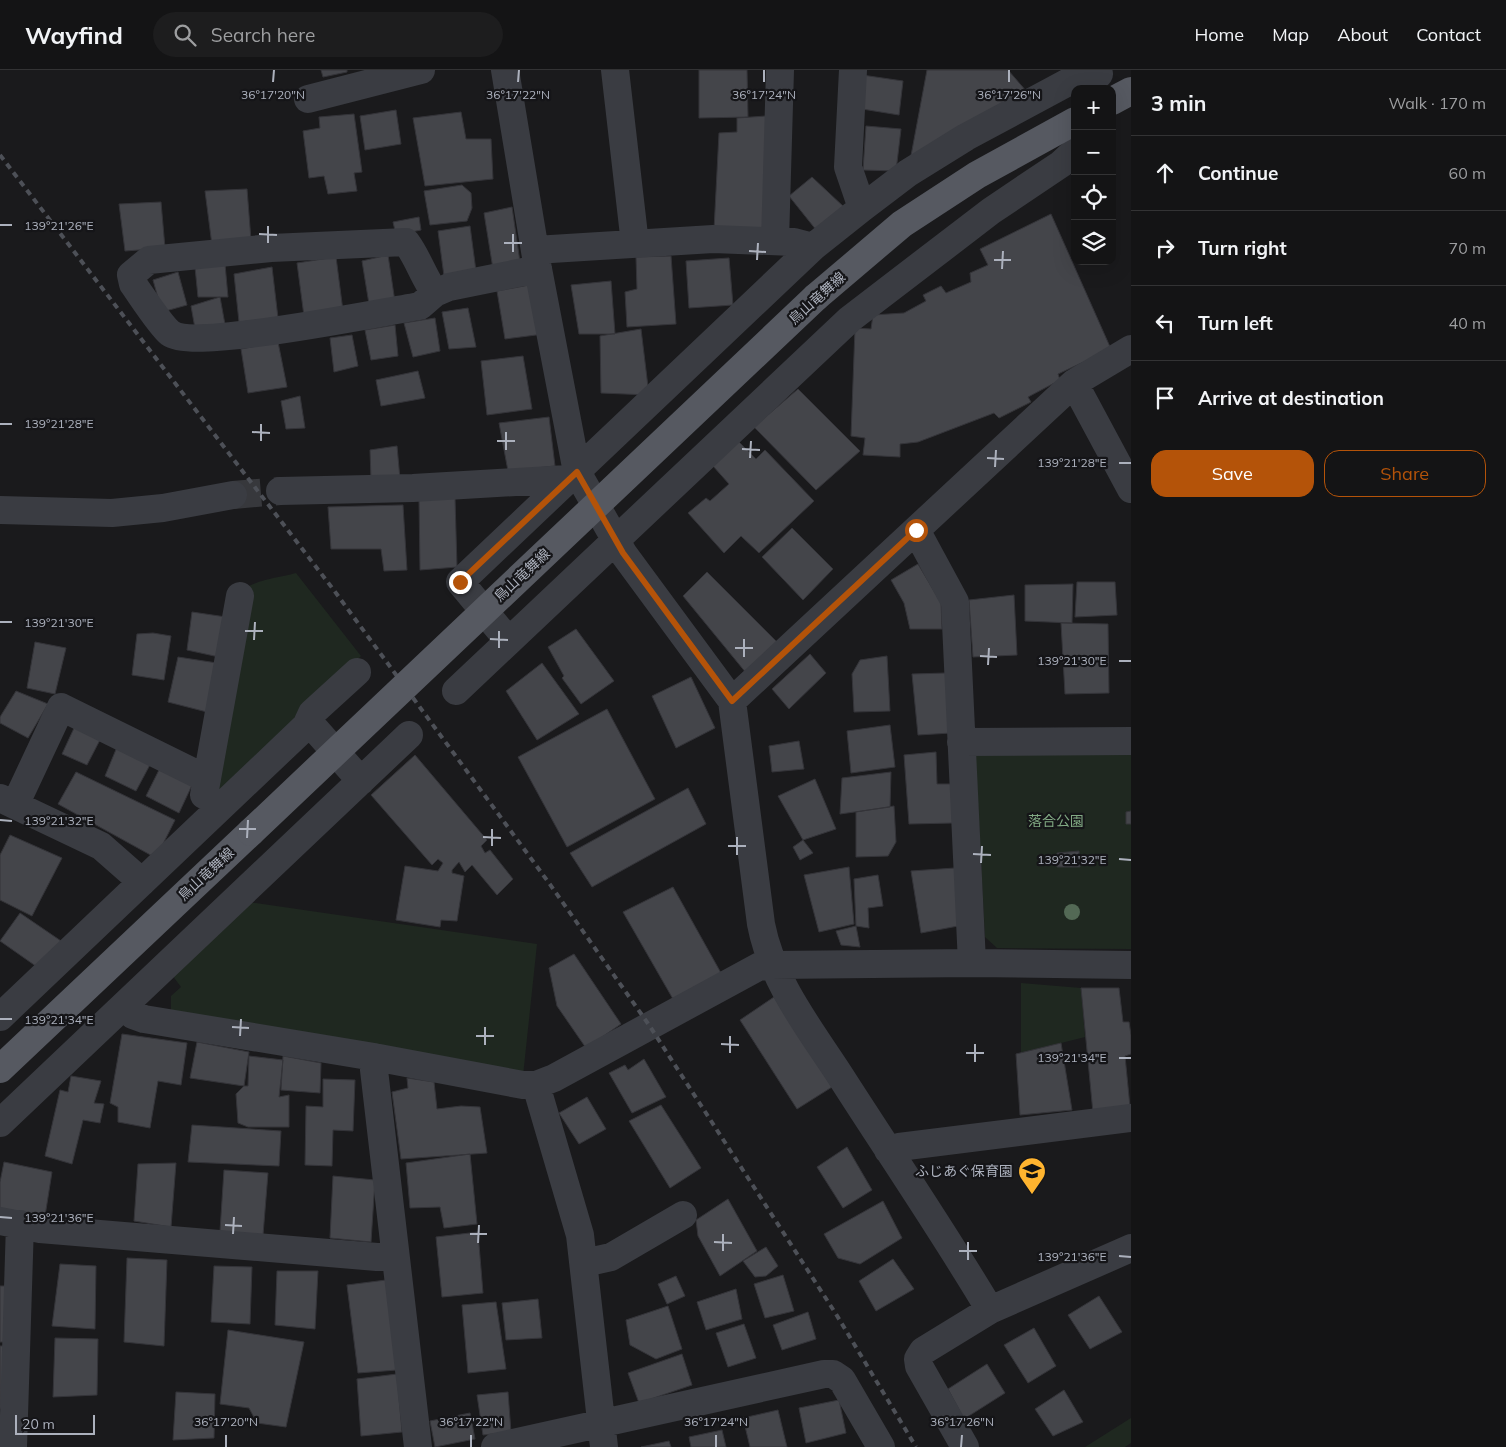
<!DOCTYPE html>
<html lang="en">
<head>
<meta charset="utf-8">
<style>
	:root { --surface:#141415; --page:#1d1d1e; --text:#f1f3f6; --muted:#9d9ea0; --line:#333334; --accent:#b45309 }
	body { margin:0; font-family:Mulish,"Noto Sans JP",sans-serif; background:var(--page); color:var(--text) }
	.controls { position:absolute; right:15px; top:15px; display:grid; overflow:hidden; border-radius:10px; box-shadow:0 5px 20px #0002 }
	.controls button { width:45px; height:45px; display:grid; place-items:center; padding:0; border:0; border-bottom:1px solid var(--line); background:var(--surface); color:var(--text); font:25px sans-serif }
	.scale { position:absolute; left:15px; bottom:12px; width:80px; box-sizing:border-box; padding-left:5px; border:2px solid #acb1bd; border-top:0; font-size:14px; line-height:18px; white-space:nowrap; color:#acb1bd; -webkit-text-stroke:4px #151518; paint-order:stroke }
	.stop { position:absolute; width:15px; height:15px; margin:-11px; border:4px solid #b45309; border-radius:50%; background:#fff }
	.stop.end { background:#b45309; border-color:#fff; box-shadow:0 1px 5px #0008 }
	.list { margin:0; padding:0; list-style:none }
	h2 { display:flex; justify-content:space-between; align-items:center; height:65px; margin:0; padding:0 20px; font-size:21px }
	h2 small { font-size:16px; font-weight:400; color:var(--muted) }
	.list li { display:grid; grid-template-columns:32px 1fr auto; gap:15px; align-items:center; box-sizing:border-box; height:75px; padding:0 20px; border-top:1px solid var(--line) }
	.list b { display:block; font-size:19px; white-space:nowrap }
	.list em { font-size:16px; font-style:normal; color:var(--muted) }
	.actions { display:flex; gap:10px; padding:15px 20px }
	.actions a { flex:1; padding:11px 0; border:1px solid var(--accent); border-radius:15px; text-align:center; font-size:18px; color:var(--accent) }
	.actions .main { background:var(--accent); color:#fff }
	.icon { flex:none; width:28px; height:28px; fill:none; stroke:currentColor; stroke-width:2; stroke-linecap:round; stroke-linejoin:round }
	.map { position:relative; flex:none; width:1131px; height:1377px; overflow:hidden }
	header { display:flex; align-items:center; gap:30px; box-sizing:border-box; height:70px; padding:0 25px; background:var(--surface); border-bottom:1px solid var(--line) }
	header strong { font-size:24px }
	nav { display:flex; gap:28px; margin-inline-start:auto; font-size:18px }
	.search { width:350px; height:45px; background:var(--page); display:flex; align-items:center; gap:12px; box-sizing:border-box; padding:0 18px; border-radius:28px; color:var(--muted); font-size:19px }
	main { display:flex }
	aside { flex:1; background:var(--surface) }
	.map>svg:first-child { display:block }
</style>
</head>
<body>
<header>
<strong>Wayfind</strong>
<div class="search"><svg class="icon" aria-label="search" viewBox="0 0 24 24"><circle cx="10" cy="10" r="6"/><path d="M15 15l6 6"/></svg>Search here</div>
<nav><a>Home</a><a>Map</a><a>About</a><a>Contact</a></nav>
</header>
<main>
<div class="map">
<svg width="1131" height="1377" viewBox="0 0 1131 1377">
	<rect width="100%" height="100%" fill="#1a1a1c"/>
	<!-- green -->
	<path fill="#1f2820" d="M296 503 361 586 217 727 247 517C265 508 278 508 296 503Z
		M1131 675V879L997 878 985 867 975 678Z
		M248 832 537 874 523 1006 171 944V926L181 917 172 905Z
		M1021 913 1081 918 1085 967 1021 983Z
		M1131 1348V1373L1125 1377H1085Z"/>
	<!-- building -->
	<path fill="#44454a" stroke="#343439" d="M321 0H347V2L323 7Z
		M699 0H747L748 47 699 48Z
		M927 0H1008L1027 22 910 91Z
		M862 5 903 11 899 45 856 38Z
		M396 40 401 74 365 80 360 46Z
		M461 42 466 69H491L493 109 425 116 413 48Z
		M354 44 362 102 354 103 357 121 328 124 324 106 309 108 303 61 320 58 319 47Z
		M766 46V160H714L719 63 737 62V48Z
		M866 56 901 59 896 101 863 100Z
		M812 107 844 137 817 161 789 126Z
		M462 115 471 123 472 138 467 151 430 155 424 121Z
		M247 119 251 170 212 175 205 121Z
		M161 132 165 178 125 181 119 134Z
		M512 137 520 192 493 199 484 143Z
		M1051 144 1111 279 1058 304 1060 310 1028 327 1031 332 999 348 994 343 918 372 900 374V387L863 385 865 368 851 366 855 258 871 259 873 245 904 243 926 231 923 225 941 216 946 223 971 212 970 203 988 195 980 179Z
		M419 147 421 160 396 165 393 152Z
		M470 156 476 201 444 206 438 161Z
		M388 185 395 232 369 234 362 191Z
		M671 186 676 254 627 257 625 222 637 219 636 187Z
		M336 187 343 241 304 246 297 193Z
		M729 188 733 235 689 238 686 191Z
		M225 194 228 227H198L195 197Z
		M272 197 278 248 239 252 234 204Z
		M178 202 187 235 162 242 153 210Z
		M611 211 615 264H579L571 215Z
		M535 214 544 264 505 269 497 221Z
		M220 227 226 260 196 264 191 236Z
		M468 238 476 277 449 279 442 242Z
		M435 248 440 281 413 287 404 253Z
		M395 255 398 286 371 290 365 260Z
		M641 259 649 325 601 323 600 266Z
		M352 265 358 296 334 302 330 268Z
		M278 272 287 317 248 323 241 279Z
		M523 286 532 339 487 345 481 291Z
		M418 301 425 328 381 336 376 310Z
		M798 319 860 381 816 420 754 357Z
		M300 326 305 358 286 359 281 331Z
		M549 347 555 396 508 401 499 353Z
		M737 370 756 389 765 380 814 431 759 483 741 466 724 483 688 443 706 428 710 431 729 414 713 396Z
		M397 376 400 409H371L370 380Z
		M455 428 457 497 420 500 419 429Z
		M403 435 407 500 384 501 381 479H331L328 437Z
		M792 458 833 499 803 530 762 487Z
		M918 494 941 533 942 559H910L904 533 891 510Z
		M707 502 778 573 747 604 683 526Z
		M1077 512H1115L1117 545 1075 547Z
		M1073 514 1072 553 1025 551V515Z
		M1014 525 1017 585 973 587 969 530Z
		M192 542 226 547 219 587 187 580Z
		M1061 553 1108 554 1109 623 1065 624Z
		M576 559 614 611 581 634 562 608 564 606 548 577Z
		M153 563 171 566 164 610 132 605 137 564Z
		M35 572 66 578 55 624 27 618Z
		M810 584 826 603 789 639 772 619Z
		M887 586 890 641 854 642 852 604 860 590Z
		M178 587 217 593 207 642 168 632Z
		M542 593 579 644 537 670 506 621Z
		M946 603 951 663 918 665 912 604Z
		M691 607 715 658 676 678 652 626Z
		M16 621 48 634 28 668 0 653V647Z
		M607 639 655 729 567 777 518 687Z
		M890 655 895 697 851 703 847 661Z
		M75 656 101 668 87 695 62 684Z
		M799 671 804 699 772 702 769 676Z
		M117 677 152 691 136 721 105 706Z
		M936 682 937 714H951L953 753 909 754 904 685Z
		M415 685 487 770 481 776 485 783 490 780 513 809 497 825 472 795 465 802 459 792 452 800V803L464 806 457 851 441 850 440 857 396 850 405 796 438 801 443 793 438 789 432 795 371 725Z
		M159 700 193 713 179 743 146 726Z
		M76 702 175 750 156 788 58 734Z
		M891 702 890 737 840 744 842 708Z
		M815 709 836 759 803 770 778 726Z
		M688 718 706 754 592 817 570 783Z
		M894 736 896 772 888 786 856 787V742Z
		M1131 741V754H1126V742Z
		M10 765 62 788 32 846 0 830V785Z
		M803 770 813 783 800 790 793 777Z
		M1079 781 1080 797H1057V783Z
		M849 797 854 854 819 862 804 805Z
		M955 798 958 856 921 863 911 801Z
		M878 805 883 836 868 838 869 858 856 856 854 809Z
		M673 817 721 903 673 929 623 842Z
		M20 843 64 873 40 899 0 871Z
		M856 856 860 877 841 875 836 861Z
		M574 884 621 954 586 978 557 936 549 898Z
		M1081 918H1119L1123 952H1129L1131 965V984L1125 986 1130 1037 1093 1043Z
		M774 927 832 1017 797 1039 740 950Z
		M122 964 187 973 181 1015 158 1011 150 1058 118 1052V1037L110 1033Z
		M197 972 249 982 244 1016 190 1008Z
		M1061 973 1072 1040 1020 1045 1016 984Z
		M249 986 283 990 279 1027 289 1025V1057H248L238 1053 236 1024 244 1016H248Z
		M283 986 321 993 320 1023 281 1020Z
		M644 989 666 1027 632 1043 609 1003 625 995 628 1000Z
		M71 1006 101 1011 94 1033 104 1034 100 1053 83 1050 72 1094 45 1086 60 1020 68 1022Z
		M407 1008 434 1012 437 1039 461 1036 480 1037 487 1083 401 1089 392 1022 408 1018Z
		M323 1009 355 1010 353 1061 333 1060 332 1096 305 1095 306 1036 323 1037Z
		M587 1027 606 1059 579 1074 559 1043Z
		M661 1035 701 1098 670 1118 629 1051Z
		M192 1055 281 1061 279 1096 188 1092Z
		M847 1077 872 1120 843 1138 817 1097Z
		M470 1084 477 1154 444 1158 440 1137 410 1138 406 1093Z
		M4 1092 52 1102 45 1146 0 1138V1112Z
		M176 1093 171 1157 134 1151 138 1094Z
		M224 1100 268 1103 263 1165 220 1161Z
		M333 1106 375 1110 371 1172 330 1168Z
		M728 1129 757 1181 720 1206 698 1166 696 1150Z
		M883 1131 902 1168 860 1194 838 1188 824 1164Z
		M478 1162 483 1223 442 1227 436 1167Z
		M766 1177 778 1196 766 1206 755 1207 743 1191Z
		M127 1188 167 1190 164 1276 124 1272Z
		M893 1189 914 1219 876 1241 859 1211Z
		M60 1194 96 1196 95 1259 52 1256Z
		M214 1196 252 1197 250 1254 211 1252Z
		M277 1201H318L315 1259 275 1255Z
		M783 1205 794 1241 765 1248 754 1214Z
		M676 1206 685 1226 667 1234 658 1214Z
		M386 1210 397 1300 358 1303 347 1215Z
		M0 1216H5L4 1272H0Z
		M736 1219 742 1249 706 1260 697 1232Z
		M1099 1226 1122 1262 1090 1279 1068 1245Z
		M538 1229 542 1268 506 1270 502 1233Z
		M496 1232 506 1299 468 1303 462 1235Z
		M668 1236 682 1279 656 1289 630 1275 626 1250Z
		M808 1242 816 1269 782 1280 773 1255Z
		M744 1254 756 1288 728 1297 716 1263Z
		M1034 1258 1056 1296 1028 1313 1004 1275Z
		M228 1260 304 1272 286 1357 257 1353 249 1338 220 1334Z
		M55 1268 98 1269 97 1325 53 1327Z
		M0 1276H4L2 1339 0 1338Z
		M682 1284 692 1315 639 1333 628 1303Z
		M987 1294 1005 1323 964 1349 948 1319Z
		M397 1304 402 1362 361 1366 357 1309Z
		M1064 1320 1083 1352 1053 1366 1035 1339Z
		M176 1322 215 1324 214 1368 173 1370Z
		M508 1322 511 1362 483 1365 477 1325Z
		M839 1330 846 1363 806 1373 799 1338Z
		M778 1340 787 1377H750L743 1348Z
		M470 1343 475 1369 435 1377 430 1351Z
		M722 1360 726 1377H691L689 1367Z
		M669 1371 671 1377H641Z"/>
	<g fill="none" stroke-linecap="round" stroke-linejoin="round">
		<!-- minor-tunnel -->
		<path stroke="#37383c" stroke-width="28" stroke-dasharray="28 14" stroke-linecap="butt" d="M233 425 280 421"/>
		<!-- minor -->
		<path stroke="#3a3c42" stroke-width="28" d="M505 0 538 199 577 402 623 483 732 631 761 854C772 912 810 959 841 1007 891 1085 943 1161 990 1240L923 1281 918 1289 919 1296 965 1377
			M615 0 635 174
			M853 0 848 97 862 138
			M308 29 421 0
			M775 171 780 0
			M535 180 713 169 794 172 813 177
			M435 223C423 206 418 188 406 172L271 178 149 190 131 205 133 214C141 225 160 255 170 263 194 281 381 242 420 236L435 223 449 217 538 199
			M1074 313 1131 419
			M280 421 413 418 567 409
			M0 440 112 443 163 438 233 425
			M916 460 955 532 972 893
			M508 570 460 512 813 177 862 138 908 103 966 67 1074 9 1099 4
			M456 621 850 249 991 141 1061 94 1075 81
			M732 631 1074 313 1131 279
			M306 656 316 660 361 711
			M961 672 1131 671
			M204 725 240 526
			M0 728 101 776 142 812
			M15 735 61 637 207 709
			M124 936 133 945 144 949 374 987 523 1015H536L554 1008 758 897 773 895 972 893 1131 895
			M0 947 306 656 312 643 357 602
			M374 987V1000L418 1377
			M536 1015 580 1165 604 1377
			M0 1053 409 665
			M888 1080 899 1077 1131 1048
			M0 1151 40 1159 377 1187 395 1186
			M584 1193 611 1187 683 1145
			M990 1240 1131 1178
			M13 1377 20 1154
			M495 1377 824 1304H833L842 1310 881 1377"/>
		<!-- major -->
		<path stroke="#565961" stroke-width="28" d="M1112 31 1131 21
			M816 227 902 154 977 105 1075 51
			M0 999 251 762"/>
		<!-- rail -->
		<path stroke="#4d5057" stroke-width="4" stroke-dasharray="6 5" stroke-linecap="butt" d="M0 85 333 519 549 813 649 955 836 1244 916 1377"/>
		<!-- major-bridge -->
		<path stroke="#565961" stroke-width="28" d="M251 762 816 227"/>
	</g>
	<!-- trees -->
	<circle fill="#536955" cx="1072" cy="842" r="8"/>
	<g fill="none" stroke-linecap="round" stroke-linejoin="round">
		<!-- route -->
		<path stroke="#b45309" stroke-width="6" d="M460 512 577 402 623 483 732 631 916 460"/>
	</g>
	<!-- ticks -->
	<path fill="none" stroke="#acb1bd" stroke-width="2" d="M273 12 274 0M518 12 519 0M764 12V0M1009 12V0M0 155H12M259 164 277 165M268 173V156M504 173H522M749 181 766 182M513 182V164M757 190 758 173M994 190H1011M1002 199 1003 181M0 354H12M252 362 270 363M261 371V354M497 371H515M742 379 760 380M506 380V362M750 388 751 371M987 388 1004 389M1119 393H1131M995 397 996 380M0 552H12M245 561H263M490 569 508 570M254 570 255 552M499 578V561M735 578H753M980 586 997 587M744 587V569M1119 591H1131M988 595 989 578M0 750 12 751M239 759H256M483 767 501 768M247 768 248 750M492 776V759M728 776H746M973 784 991 785M737 785V767M1119 789 1131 790M981 793 982 776M0 949H12M232 957 249 958M240 966 241 949M476 966H494M721 974 739 975M485 975V957M730 983V966M966 983H984M1119 988H1131M975 992V974M0 1147 12 1148M225 1155 242 1156M233 1164 234 1147M470 1164H487M714 1172 732 1173M478 1173 479 1155M723 1181V1164M959 1181H977M1119 1186 1131 1187M968 1190V1172M226 1377V1365M471 1377V1365M716 1377V1365M961 1377 962 1365"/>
	<!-- icons -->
	<defs>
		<g id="school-pin" transform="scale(1.4375)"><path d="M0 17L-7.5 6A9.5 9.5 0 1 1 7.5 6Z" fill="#ffb42f" stroke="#151518"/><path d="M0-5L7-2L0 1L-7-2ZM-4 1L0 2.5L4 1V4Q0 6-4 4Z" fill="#111"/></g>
	</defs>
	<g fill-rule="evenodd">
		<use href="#school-pin" x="1032" y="1101"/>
	</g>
	<g text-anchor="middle" stroke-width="4.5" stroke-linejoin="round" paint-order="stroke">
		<!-- street labels -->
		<g font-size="14" fill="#acb1bd" stroke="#151518">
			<text transform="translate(817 228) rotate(-42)" y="5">鳥山竜舞線</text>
			<text transform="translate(522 505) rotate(-43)" y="5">鳥山竜舞線</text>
			<text transform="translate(206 804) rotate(-43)" y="5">鳥山竜舞線</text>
		</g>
		<!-- park labels -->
		<g font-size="14" fill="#81a983" stroke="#151518">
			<text x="1056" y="756">落合公園</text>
		</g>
		<!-- poi labels -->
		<g font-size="14" fill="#acb1bd" stroke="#151518" text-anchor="end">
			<text x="1013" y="1106">ふじあぐ保育園</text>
		</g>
	</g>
	<g font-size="12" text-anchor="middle" fill="#acb1bd" stroke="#151518" stroke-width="4.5" stroke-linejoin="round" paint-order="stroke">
		<text x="273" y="29">36°17'20"N</text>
		<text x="518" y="29">36°17'22"N</text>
		<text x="764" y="29">36°17'24"N</text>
		<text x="1009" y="29">36°17'26"N</text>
		<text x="59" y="160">139°21'26"E</text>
		<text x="59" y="358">139°21'28"E</text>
		<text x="1072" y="397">139°21'28"E</text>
		<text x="59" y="557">139°21'30"E</text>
		<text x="1072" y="595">139°21'30"E</text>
		<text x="59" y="755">139°21'32"E</text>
		<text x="1072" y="794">139°21'32"E</text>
		<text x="59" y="954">139°21'34"E</text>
		<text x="1072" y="992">139°21'34"E</text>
		<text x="59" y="1152">139°21'36"E</text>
		<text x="1072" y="1191">139°21'36"E</text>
		<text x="226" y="1356">36°17'20"N</text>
		<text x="471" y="1356">36°17'22"N</text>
		<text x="716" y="1356">36°17'24"N</text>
		<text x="962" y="1356">36°17'26"N</text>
	</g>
</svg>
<div class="controls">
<button>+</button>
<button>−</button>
<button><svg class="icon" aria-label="locate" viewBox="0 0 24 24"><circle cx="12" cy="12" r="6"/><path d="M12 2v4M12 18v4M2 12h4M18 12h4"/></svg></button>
<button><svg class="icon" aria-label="layers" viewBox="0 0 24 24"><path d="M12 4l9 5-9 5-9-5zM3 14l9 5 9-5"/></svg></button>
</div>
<div class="scale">20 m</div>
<div class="stop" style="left:916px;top:460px"></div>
<div class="stop end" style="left:460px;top:512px"></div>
</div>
<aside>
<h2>3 min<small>Walk · 170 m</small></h2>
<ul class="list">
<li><svg class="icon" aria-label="ahead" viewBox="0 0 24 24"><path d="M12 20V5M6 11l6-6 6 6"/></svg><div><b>Continue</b></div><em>60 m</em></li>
<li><svg class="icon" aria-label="right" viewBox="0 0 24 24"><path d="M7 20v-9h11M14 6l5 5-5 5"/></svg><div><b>Turn right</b></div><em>70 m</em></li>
<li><svg class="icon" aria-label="left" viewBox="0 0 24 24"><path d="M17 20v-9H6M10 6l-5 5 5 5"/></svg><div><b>Turn left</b></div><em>40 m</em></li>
<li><svg class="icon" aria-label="arrive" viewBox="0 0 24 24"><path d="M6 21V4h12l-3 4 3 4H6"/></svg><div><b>Arrive at destination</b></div></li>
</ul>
<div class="actions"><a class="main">Save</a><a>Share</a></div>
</aside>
</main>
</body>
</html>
